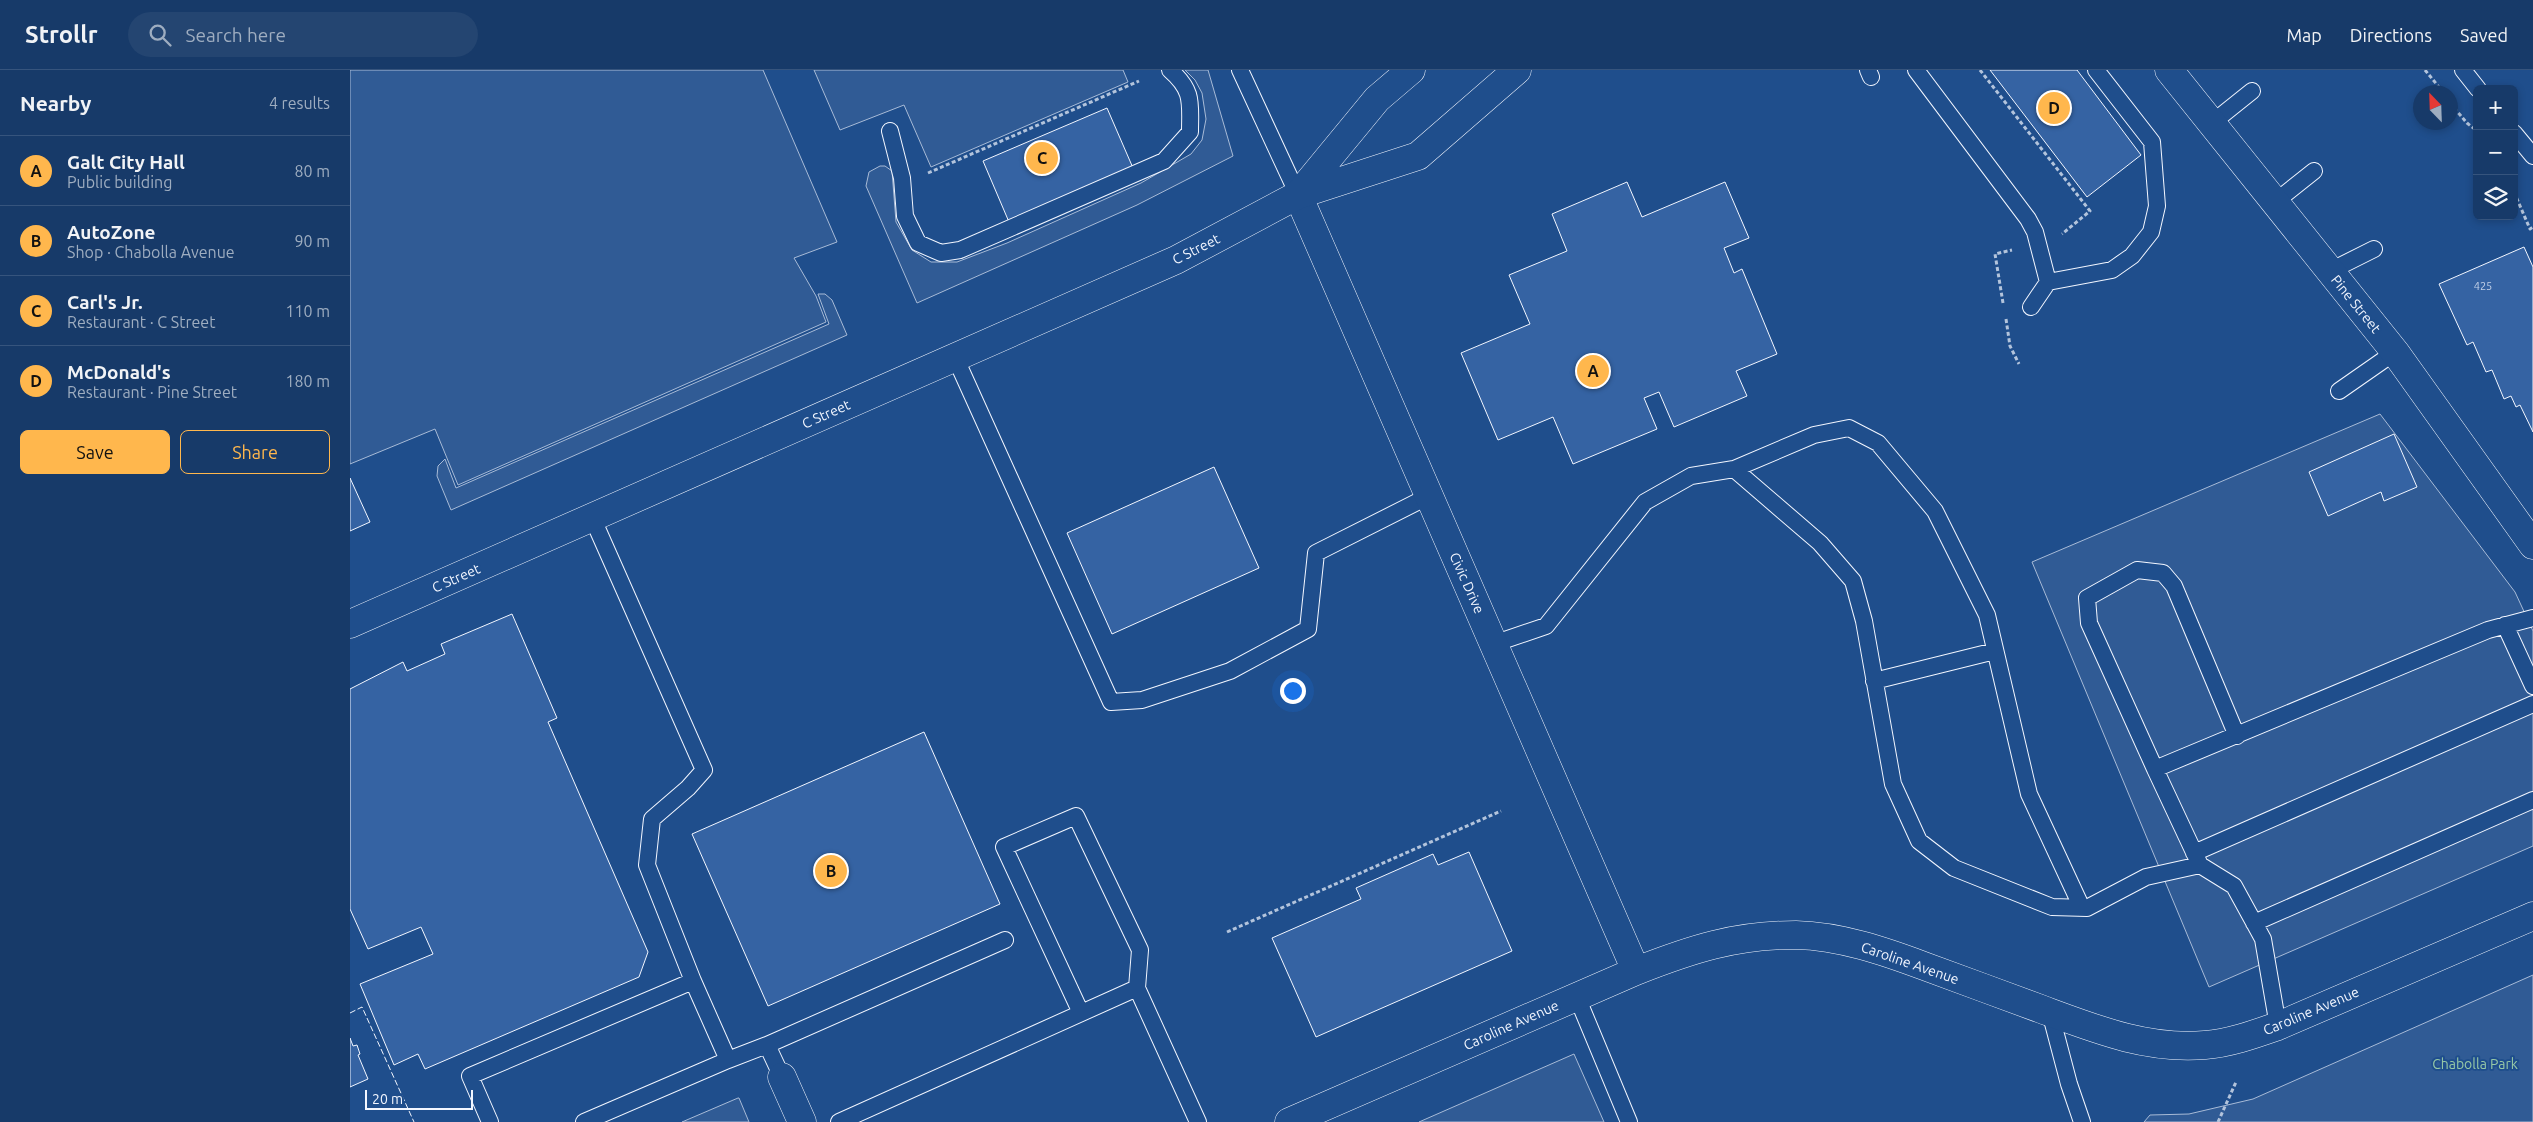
<!DOCTYPE html>
<html lang="en">
<head>
<meta charset="utf-8">
<style>
	:root { --surface:#173a69; --page:#244571; --text:#f1f3f6; --muted:#9eadc0; --line:#36547d; --accent:#ffb74d }
	body { margin:0; font-family:Ubuntu,sans-serif; background:var(--page); color:var(--text) }
	.controls { position:absolute; right:15px; top:15px; display:grid; overflow:hidden; border-radius:8px; box-shadow:0 2px 8px #0003 }
	.controls button { width:45px; height:45px; display:grid; place-items:center; padding:0; border:0; border-bottom:1px solid var(--line); background:var(--surface); color:var(--text); font:25px sans-serif }
	.compass { position:absolute; left:2063px; top:15px; width:45px; height:45px; border-radius:50%; background:var(--surface); box-shadow:0 2px 8px #0003; rotate:337deg }
	.scale { position:absolute; left:15px; bottom:12px; width:108px; box-sizing:border-box; padding-left:5px; border:2px solid #f2f6ff; border-top:0; font-size:14px; line-height:18px; white-space:nowrap; color:#f2f6ff; -webkit-text-stroke:4px #1f4e8c; paint-order:stroke }
	.you { position:absolute; left:942px; top:620px; width:18px; height:18px; margin:-12px; border:4px solid #fff; border-radius:50%; background:#1a73e8; box-shadow:0 0 0 8px #1a73e833 }
	.badge { display:grid; place-items:center; width:32px; height:32px; border-radius:50%; background:var(--accent); color:#111; font-size:16px; font-weight:700 }
	.pin { position:absolute; translate:-50% -50%; border:2px solid #fff; box-shadow:0 1px 5px #0006 }
	.list { margin:0; padding:0; list-style:none }
	h2 { display:flex; justify-content:space-between; align-items:center; height:65px; margin:0; padding:0 20px; font-size:21px }
	h2 small { font-size:16px; font-weight:400; color:var(--muted) }
	.list li { display:grid; grid-template-columns:32px 1fr auto; gap:15px; align-items:center; box-sizing:border-box; height:70px; padding:0 20px; border-top:1px solid var(--line) }
	.list b { display:block; font-size:19px; white-space:nowrap }
	.list p { margin:0; font-size:16px; white-space:nowrap; color:var(--muted) }
	.list em { font-size:16px; font-style:normal; color:var(--muted) }
	.actions { display:flex; gap:10px; padding:15px 20px }
	.actions a { flex:1; padding:11px 0; border:1px solid var(--accent); border-radius:8px; text-align:center; font-size:18px; color:var(--accent) }
	.actions .main { background:var(--accent); color:#111 }
	.icon { flex:none; width:28px; height:28px; fill:none; stroke:currentColor; stroke-width:2; stroke-linecap:round; stroke-linejoin:round }
	.map { position:relative; flex:none; width:2183px; height:1052px; overflow:hidden }
	header { display:flex; align-items:center; gap:30px; box-sizing:border-box; height:70px; padding:0 25px; background:var(--surface); border-bottom:1px solid var(--line) }
	header strong { font-size:24px }
	nav { display:flex; gap:28px; margin-inline-start:auto; font-size:18px }
	.search { width:350px; height:45px; background:var(--page); display:flex; align-items:center; gap:12px; box-sizing:border-box; padding:0 18px; border-radius:28px; color:var(--muted); font-size:19px }
	main { display:flex }
	aside { flex:1; background:var(--surface) }
	.map>svg:first-child { display:block }
</style>
</head>
<body>
<header>
<strong>Strollr</strong>
<div class="search"><svg class="icon" aria-label="search" viewBox="0 0 24 24"><circle cx="10" cy="10" r="6"/><path d="M15 15l6 6"/></svg>Search here</div>
<nav><a>Map</a><a>Directions</a><a>Saved</a></nav>
</header>
<main>
<aside>
<h2>Nearby<small>4 results</small></h2>
<ul class="list">
<li><span class="badge">A</span><div><b>Galt City Hall</b><p>Public building</p></div><em>80 m</em></li>
<li><span class="badge">B</span><div><b>AutoZone</b><p>Shop · Chabolla Avenue</p></div><em>90 m</em></li>
<li><span class="badge">C</span><div><b>Carl's Jr.</b><p>Restaurant · C Street</p></div><em>110 m</em></li>
<li><span class="badge">D</span><div><b>McDonald's</b><p>Restaurant · Pine Street</p></div><em>180 m</em></li>
</ul>
<div class="actions"><a class="main">Save</a><a>Share</a></div>
</aside>
<div class="map">
<svg width="2183" height="1052" viewBox="0 0 2183 1052">
	<rect width="100%" height="100%" fill="#1f4e8c"/>
	<!-- built -->
	<path fill="#305b95" stroke="#a8bbd7" d="M0 0H413L487 172 444 188 466 226 476 252 108 415 85 359 0 394Z
		M464 0H773L778 12 581 97 554 35 490 60Z
		M835 0H858L883 86 787 135 567 233 516 116 519 102 530 96H535L542 101 546 152 562 180 581 192H607L657 173 791 113 841 84 852 70 856 49 852 23 845 10Z
		M468 224H475L482 230 497 265 101 440 87 406 88 396 95 389 106 418 479 254Z
		M2030 344 2165 522 2183 561V776L1859 917 1682 492Z
		M2183 905V1052H1794L1800 1045 1839 1044 1903 1029Z
		M1224 984 1254 1052H1069Z
		M389 1028 399 1052H332L388 1028Z"/>
	<!-- building -->
	<path fill="#3563a3" stroke="#f2f6ff" d="M1640 0H1727L1791 85 1737 127Z
		M757 38 783 98 659 152 633 91Z
		M1277 112 1292 147 1375 112 1399 168 1374 178 1384 203 1392 199 1427 284 1386 301 1397 326 1324 357 1309 322 1294 328 1307 359 1223 394 1203 347 1148 370 1111 283 1180 254 1159 205 1217 181 1202 144Z
		M2174 177 2183 197V362L2170 335 2166 337 2161 326 2154 329 2142 300 2136 302 2123 272 2117 275 2089 214Z
		M2044 364 2067 417 2034 431 2031 422 1978 446 1959 402Z
		M864 397 909 498 762 564 717 463Z
		M0 408 20 452 0 461Z
		M162 544 207 648 198 652 298 882 289 907 75 999 68 984 44 995 10 914 83 884 71 857 18 879 0 839V619L53 592 57 601 95 584 91 574Z
		M574 662 650 834 418 936 342 764Z
		M1119 782 1162 881 966 967 922 868 1011 829 1006 818 1083 784 1088 795Z
		M0 968 3 976 7 975 10 984 8 985 18 1009 0 1017Z"/>
	<g fill="none" stroke-linecap="round" stroke-linejoin="round">
		<!-- lane casing -->
		<g stroke="#f2f6ff" stroke-width="18">
			<path id="lane" d="M890 0 948 125
				M1518 0 1521 7
				M1566 0 1678 149 1685 162 1698 212 1681 237
				M2113 0 2128 19
				M1862 53 1902 21
				M540 61 552 108 555 146 568 173 591 183 610 180 814 91 840 62C840 33 844 21 820 0
				M2164 63 2183 86
				M1925 132 1964 101
				M1980 201 2024 179
				M1698 212 1762 200 1782 186 1801 162 1807 136 1802 72 1746 0
				M605 287 761 632 792 630 880 601 958 559 966 483 1079 426
				M1989 321 2045 282
				M1384 399 1464 365 1499 358 1528 373 1585 441 1637 545 1679 724 1732 838
				M242 447 354 700 338 718 302 749 297 795 343 911 378 990 417 975
				M2155 555 2183 616
				M1143 574 1196 556 1295 432 1341 406 1384 399 1470 473 1503 511 1514 551 1543 714 1569 771 1604 798 1702 837 1737 838 1796 807 1850 795 1884 816 1913 869 1928 956
				M1524 611 1645 581
				M1805 699 1739 553 1737 528 1787 500 1813 503 1824 516 1887 666
				M1844 783 2183 634
				M1850 795 1805 699 2138 560 2183 548
				M1904 853 2183 730
				M1227 927 1279 1052
				M1700 942 1719 1014 1732 1052
				M731 943 654 777 726 746 790 880 787 918
				M432 1007 417 975 655 870
				M140 1052 120 1006 343 911
				M234 1052 378 990
				M489 1052 787 918 848 1052"/>
		</g>
		<!-- street casing -->
		<g stroke="#f2f6ff" stroke-width="29">
			<path id="street" d="M1819 0 2045 282 2183 475
				M948 125 1286 901
				M432 1007 452 1052
				M939 1052 1286 901C1342 879 1385 865 1446 865 1490 866 1534 881 1574 896 1613 910 1652 925 1691 939 1745 959 1797 980 1855 975 1880 973 1905 964 1928 956L2183 846"/>
		</g>
		<!-- secondary casing -->
		<g stroke="#f2f6ff" stroke-width="29">
			<path id="secondary" d="M948 125 1027 29 1061 0
				M0 554 826 190 948 125 1068 86 1167 0"/>
		</g>
		<!-- path -->
		<path stroke="#b3c4dc" stroke-width="3" stroke-dasharray="4 2.5" stroke-linecap="butt" d="M1630 0 1740 141 1712 164
			M2075 0 2093 22
			M2100 33 2117 53 2127 61
			M578 103 789 11
			M2164 122 2180 159 2183 157
			M1653 233 1645 184 1662 180
			M1656 249 1660 276 1669 294
			M877 862 1151 741
			M1868 1052 1886 1012"/>
		<!-- lane -->
		<use href="#lane" stroke="#1f4e8c" stroke-width="16"/>
		<!-- street -->
		<use href="#street" stroke="#1f4e8c" stroke-width="28"/>
		<!-- secondary -->
		<use href="#secondary" stroke="#1f4e8c" stroke-width="28"/>
		<!-- fence -->
		<path stroke="#f2f6ff" stroke-width="1" stroke-dasharray="6 2.5" stroke-linecap="butt" d="M0 943 12 937 64 1052"/>
	</g>
	<g text-anchor="middle" stroke-width="4" stroke-linejoin="round" paint-order="stroke">
		<!-- number labels -->
		<g font-size="11" fill="#c3d1e8">
			<text x="2133" y="220">425</text>
		</g>
		<!-- street labels -->
		<g font-size="14" fill="#f2f6ff" stroke="#1f4e8c">
			<text transform="translate(846 179) rotate(-27)" y="5">C Street</text>
			<text transform="translate(2006 234) rotate(51)" y="5">Pine Street</text>
			<text transform="translate(476 344) rotate(-24)" y="5">C Street</text>
			<text transform="translate(106 508) rotate(-24)" y="5">C Street</text>
			<text transform="translate(1117 513) rotate(66)" y="5">Civic Drive</text>
			<text transform="translate(1560 893) rotate(19)" y="5">Caroline Avenue</text>
			<text transform="translate(1961 941) rotate(-23)" y="5">Caroline Avenue</text>
			<text transform="translate(1161 955) rotate(-24)" y="5">Caroline Avenue</text>
		</g>
		<!-- park labels -->
		<g font-size="14" fill="#97c8a6" stroke="#1f4e8c">
			<text x="2125" y="999">Chabolla Park</text>
		</g>
	</g>
</svg>
<div class="controls">
<button>+</button>
<button>−</button>
<button><svg class="icon" aria-label="layers" viewBox="0 0 24 24"><path d="M12 4l9 5-9 5-9-5zM3 14l9 5 9-5"/></svg></button>
</div>
<svg class="compass" viewBox="-18 -18 36 36"><path d="M0-13l5 13h-10z" fill="#e53935"/><path d="M0 13l5-13h-10z" fill="#9eadc0"/></svg>
<div class="scale">20 m</div>
<div class="you"></div>
<div class="pin badge" style="left:1243px;top:301px">A</div>
<div class="pin badge" style="left:481px;top:801px">B</div>
<div class="pin badge" style="left:692px;top:88px">C</div>
<div class="pin badge" style="left:1704px;top:38px">D</div>
</div>
</main>
</body>
</html>
